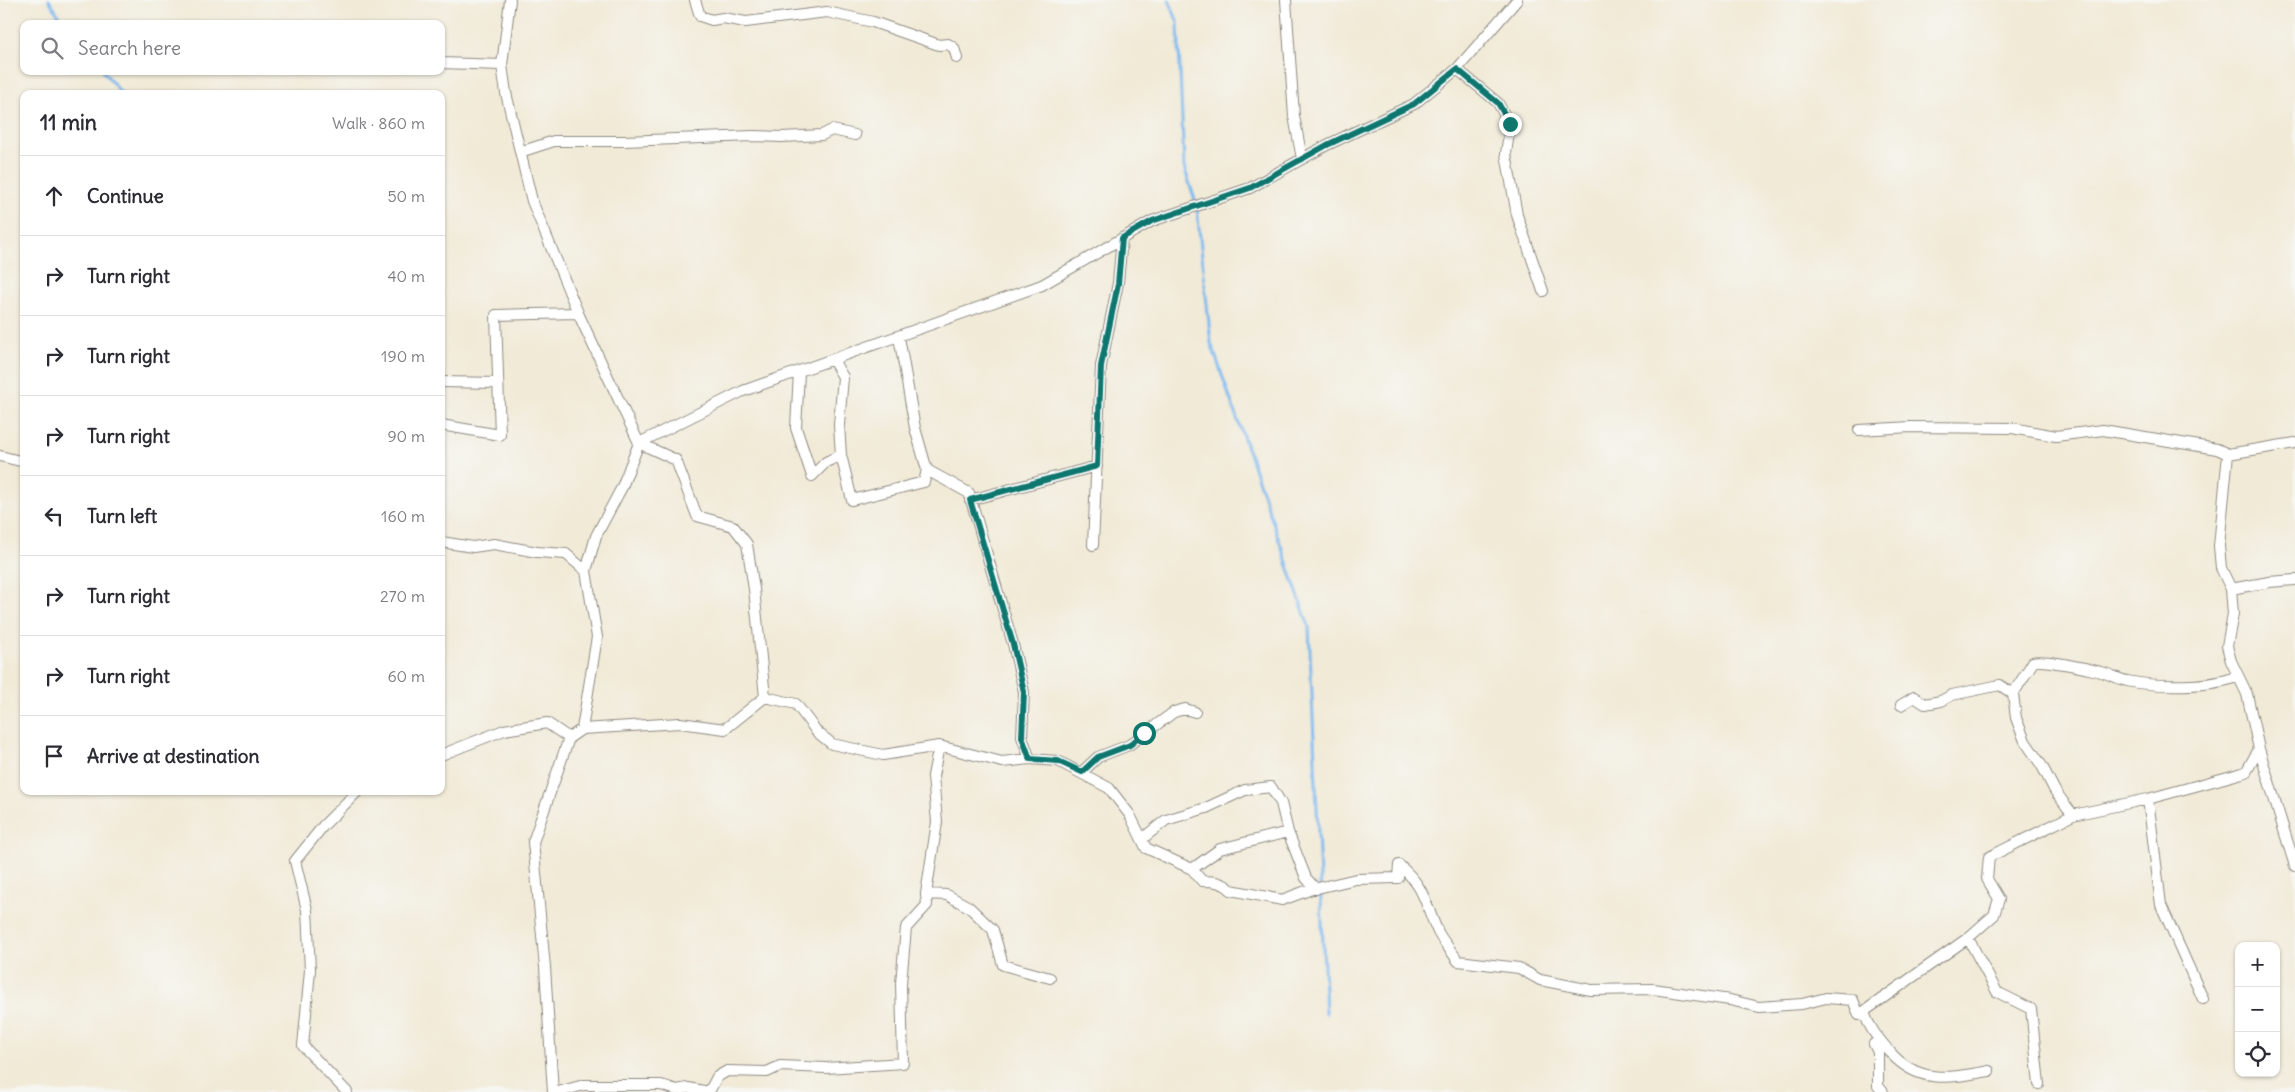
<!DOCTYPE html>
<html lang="en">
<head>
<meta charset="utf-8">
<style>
	:root { --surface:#fff; --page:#f2f2f3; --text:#2b2b33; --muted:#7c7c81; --line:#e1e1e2 }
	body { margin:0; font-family:Delius,sans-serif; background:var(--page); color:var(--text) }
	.controls { position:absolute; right:15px; bottom:15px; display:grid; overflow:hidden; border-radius:10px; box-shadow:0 1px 4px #0004 }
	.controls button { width:45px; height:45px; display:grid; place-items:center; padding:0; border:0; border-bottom:1px solid var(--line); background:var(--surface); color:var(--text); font:25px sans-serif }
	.stop { position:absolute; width:15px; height:15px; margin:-11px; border:4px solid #0f766e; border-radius:50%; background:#fff }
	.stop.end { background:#0f766e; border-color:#fff; box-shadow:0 1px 5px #0008 }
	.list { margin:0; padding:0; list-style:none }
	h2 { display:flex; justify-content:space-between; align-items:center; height:65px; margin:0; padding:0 20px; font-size:21px }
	h2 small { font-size:16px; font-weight:400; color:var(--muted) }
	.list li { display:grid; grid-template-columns:32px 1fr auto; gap:15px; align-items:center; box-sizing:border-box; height:80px; padding:0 20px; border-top:1px solid var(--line) }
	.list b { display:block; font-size:19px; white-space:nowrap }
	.list em { font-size:16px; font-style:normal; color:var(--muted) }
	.icon { flex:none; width:28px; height:28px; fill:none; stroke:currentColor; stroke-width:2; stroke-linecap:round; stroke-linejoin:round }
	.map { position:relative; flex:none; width:2295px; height:1092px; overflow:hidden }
	.search { position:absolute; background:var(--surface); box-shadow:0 1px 4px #0004; left:20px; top:20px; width:425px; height:55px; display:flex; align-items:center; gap:12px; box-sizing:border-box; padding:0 18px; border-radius:10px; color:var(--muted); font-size:19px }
	.panel { position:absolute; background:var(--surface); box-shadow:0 1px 4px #0004; left:20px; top:90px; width:425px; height:705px; border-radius:10px }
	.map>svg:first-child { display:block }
</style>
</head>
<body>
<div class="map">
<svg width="2295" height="1092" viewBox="0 0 2295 1092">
	<rect width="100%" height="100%" fill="#f6f6f2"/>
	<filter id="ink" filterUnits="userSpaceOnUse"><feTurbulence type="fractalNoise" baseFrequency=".02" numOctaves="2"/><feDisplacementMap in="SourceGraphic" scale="10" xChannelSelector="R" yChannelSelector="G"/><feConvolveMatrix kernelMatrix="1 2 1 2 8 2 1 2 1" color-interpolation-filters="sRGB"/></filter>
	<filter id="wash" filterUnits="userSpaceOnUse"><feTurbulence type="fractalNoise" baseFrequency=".0096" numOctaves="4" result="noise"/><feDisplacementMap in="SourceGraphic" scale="20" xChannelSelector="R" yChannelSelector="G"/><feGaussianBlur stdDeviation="1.12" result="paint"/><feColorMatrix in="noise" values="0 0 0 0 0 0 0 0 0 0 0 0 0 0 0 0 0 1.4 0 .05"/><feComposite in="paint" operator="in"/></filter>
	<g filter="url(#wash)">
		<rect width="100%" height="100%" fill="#f1ead7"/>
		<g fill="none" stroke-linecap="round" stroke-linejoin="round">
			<!-- stream -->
			<path stroke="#7db9ef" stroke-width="3" d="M49 0 64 24
				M1169 0 1178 23 1184 167 1196 203
				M103 71 122 94
				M1197 209 1211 343 1309 627 1326 1013"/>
		</g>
	</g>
	<g filter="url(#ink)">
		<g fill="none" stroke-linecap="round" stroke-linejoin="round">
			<!-- minor casing -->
			<g stroke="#8e8a81" stroke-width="12">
				<path id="minor" d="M510 0 502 65 506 93 532 201 578 313 639 443 622 487 596 536 586 571 597 637 582 729 569 738 533 842 545 967 553 1092
					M695 0 700 16 712 20 723 18 746 22 827 12 873 22 939 45 948 44 954 48 957 58
					M1286 0 1294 116 1302 159
					M441 63 502 65
					M1457 69 1498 103 1510 125 1506 154 1517 215 1543 291
					M520 152 554 141H624L753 136 782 137 822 135 832 130 855 135
					M899 337 915 428 927 470 969 493 1013 644 1024 692 1022 737 1030 759
					M833 360 843 377 839 425 841 455 852 500 924 482 927 470
					M799 372 796 428 812 476 826 462 841 455
					M441 382 498 383
					M441 425 500 435 496 315 578 313
					M1859 430 1911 427 2012 428 2056 436 2103 430 2217 449 2228 454
					M2295 443 2228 454 2219 546 2221 568 2231 589 2233 614 2227 646 2231 661 2247 694 2259 749 2295 866
					M0 456 24 462
					M970 500 1097 466
					M441 542 473 547 494 544 537 552 566 554 586 571
					M1093 545 1101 366 1118 283 1122 238
					M2231 589 2269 582 2295 580
					M765 697 754 589 747 544 733 526 697 516 676 460 639 443 743 391 1042 285 1152 221 1250 188 1327 145 1414 104 1457 69 1517 0
					M1901 705 1914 697 1925 704 1941 701 1952 695 2000 685 2013 694
					M582 729 680 723 725 729 765 697 796 704 817 732 832 744 883 755 939 746 1002 762 1030 759 1058 761 1109 788 1130 815 1146 848 1192 869 1202 881C1214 881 1223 882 1231 890L1282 900 1309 890 1356 879 1398 878 1399 865
					M939 746 933 776 937 822 926 894 947 895 969 907 993 930 1003 965 1050 978
					M441 755 504 730 547 723 569 738
					M1082 772 1098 757 1129 745 1174 712 1185 709 1195 712
					M2148 799 2161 905 2203 999
					M2073 815 2055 791 2042 766 2025 741 2016 718 2013 694 2033 662C2041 658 2090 669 2101 672 2110 674 2118 679 2127 681 2156 687 2212 688 2238 676
					M1142 839 1166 820 1206 808 1245 790 1271 787 1281 803 1288 832
					M1399 865C1426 888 1424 902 1438 932 1441 939 1453 953 1458 961L1519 968 1540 980 1591 990 1653 989 1730 1000 1759 1007 1802 1004 1826 998 1853 1000 1859 1015 1968 938
					M1192 869 1220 849 1288 832 1306 878 1316 889
					M1864 1012C1869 1028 1878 1038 1889 1051 1918 1085 1950 1078 1989 1071
					M1879 1041 1874 1044 1878 1052V1086L1883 1092
					M2039 1084 2031 1009 1997 992 1968 938 1994 915 1999 899 1987 879 1989 857 2073 815 2148 799 2246 772 2259 749
					M347 1092 303 1046 310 970 307 910 295 861 323 826 358 791
					M558 1092 584 1085H661L677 1090 688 1088 709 1092 717 1077 727 1071 767 1072 780 1066 826 1068 903 1063 901 983 906 928 927 905 926 894"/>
			</g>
			<!-- minor -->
			<use href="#minor" stroke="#fff" stroke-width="10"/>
		</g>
	</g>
	<g fill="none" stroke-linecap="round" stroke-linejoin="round" filter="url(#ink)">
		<!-- route -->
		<path stroke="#0f766e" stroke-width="6" d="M1144 733 1130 745 1098 757 1082 772 1058 761 1030 759 1022 737 1024 692 1013 644 970 500 1097 466 1101 366 1118 284 1122 238 1152 221 1250 188 1327 145 1414 104 1457 69 1498 103 1510 124"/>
	</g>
</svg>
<div class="controls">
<button>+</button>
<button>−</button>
<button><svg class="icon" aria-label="locate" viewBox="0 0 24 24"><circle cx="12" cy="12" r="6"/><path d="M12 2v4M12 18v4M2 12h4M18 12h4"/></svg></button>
</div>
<div class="stop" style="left:1144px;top:733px"></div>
<div class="stop end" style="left:1510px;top:124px"></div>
<div class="search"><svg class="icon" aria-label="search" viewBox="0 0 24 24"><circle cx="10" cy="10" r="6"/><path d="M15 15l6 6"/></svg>Search here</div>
<section class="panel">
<h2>11 min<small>Walk · 860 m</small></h2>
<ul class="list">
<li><svg class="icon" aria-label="ahead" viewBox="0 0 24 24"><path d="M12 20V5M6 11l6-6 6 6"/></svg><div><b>Continue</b></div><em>50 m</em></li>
<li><svg class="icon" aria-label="right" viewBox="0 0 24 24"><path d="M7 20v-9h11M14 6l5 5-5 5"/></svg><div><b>Turn right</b></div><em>40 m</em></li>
<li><svg class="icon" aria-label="right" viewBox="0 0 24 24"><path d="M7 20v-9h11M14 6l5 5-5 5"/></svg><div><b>Turn right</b></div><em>190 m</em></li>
<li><svg class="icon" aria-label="right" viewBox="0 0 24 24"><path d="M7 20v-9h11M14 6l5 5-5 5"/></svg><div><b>Turn right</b></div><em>90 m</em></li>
<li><svg class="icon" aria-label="left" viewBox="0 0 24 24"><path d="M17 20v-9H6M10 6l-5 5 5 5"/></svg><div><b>Turn left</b></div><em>160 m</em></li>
<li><svg class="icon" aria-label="right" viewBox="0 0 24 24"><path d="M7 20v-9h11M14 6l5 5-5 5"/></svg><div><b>Turn right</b></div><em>270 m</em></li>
<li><svg class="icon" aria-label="right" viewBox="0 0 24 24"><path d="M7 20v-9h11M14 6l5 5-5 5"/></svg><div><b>Turn right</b></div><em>60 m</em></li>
<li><svg class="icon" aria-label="arrive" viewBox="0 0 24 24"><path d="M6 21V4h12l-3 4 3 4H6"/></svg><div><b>Arrive at destination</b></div></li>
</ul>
</section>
</div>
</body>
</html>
